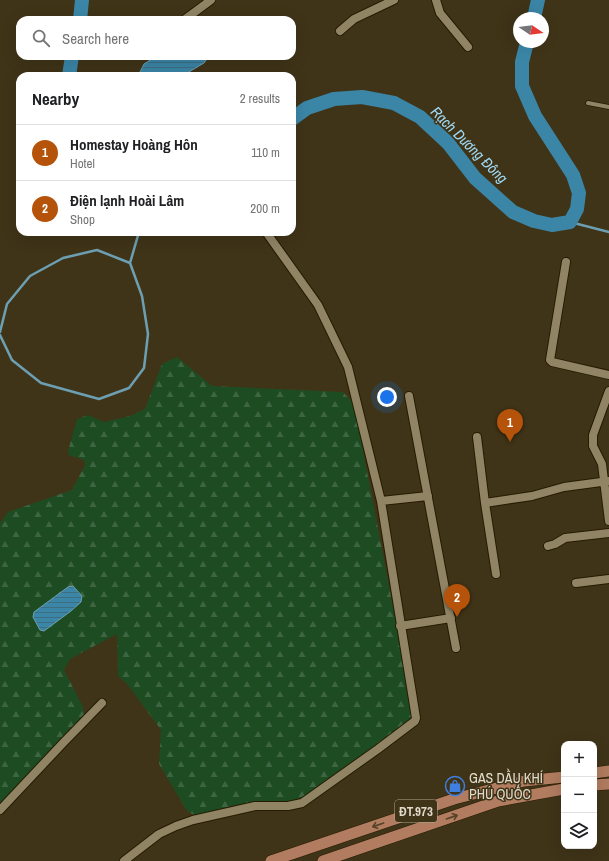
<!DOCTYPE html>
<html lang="en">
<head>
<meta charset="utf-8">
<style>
	:root { --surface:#fff; --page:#f6f6f6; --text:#202124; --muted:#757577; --line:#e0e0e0; --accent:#b45309 }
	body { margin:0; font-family:"Archivo Narrow",sans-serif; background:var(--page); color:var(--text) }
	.controls { position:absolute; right:12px; bottom:12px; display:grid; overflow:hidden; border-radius:8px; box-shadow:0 4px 16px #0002 }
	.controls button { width:36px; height:36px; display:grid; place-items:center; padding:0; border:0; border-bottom:1px solid var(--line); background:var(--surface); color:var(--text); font:20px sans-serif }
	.compass { position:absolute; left:513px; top:12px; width:36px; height:36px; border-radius:50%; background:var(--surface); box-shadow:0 4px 16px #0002; rotate:103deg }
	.you { position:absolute; left:387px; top:397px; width:14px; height:14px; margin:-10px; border:3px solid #fff; border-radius:50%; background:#1a73e8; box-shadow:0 0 0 6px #1a73e833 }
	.badge { display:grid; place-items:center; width:26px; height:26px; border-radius:50%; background:var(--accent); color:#fff; font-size:13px; font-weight:700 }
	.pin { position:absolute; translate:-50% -33px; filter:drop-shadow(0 1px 2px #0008) }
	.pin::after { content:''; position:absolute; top:21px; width:14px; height:12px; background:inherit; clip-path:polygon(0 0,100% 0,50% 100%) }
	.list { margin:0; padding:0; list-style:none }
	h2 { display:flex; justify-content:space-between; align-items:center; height:52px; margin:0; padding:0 16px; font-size:17px }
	h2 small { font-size:13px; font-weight:400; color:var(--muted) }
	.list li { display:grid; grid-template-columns:26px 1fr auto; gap:12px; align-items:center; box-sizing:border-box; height:56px; padding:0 16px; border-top:1px solid var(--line) }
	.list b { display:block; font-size:15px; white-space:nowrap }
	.list p { margin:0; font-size:13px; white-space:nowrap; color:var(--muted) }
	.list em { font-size:13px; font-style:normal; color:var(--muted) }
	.icon { flex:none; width:22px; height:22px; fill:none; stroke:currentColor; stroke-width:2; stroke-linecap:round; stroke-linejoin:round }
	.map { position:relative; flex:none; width:609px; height:861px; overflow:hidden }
	.search { position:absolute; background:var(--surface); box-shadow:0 4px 16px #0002; left:16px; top:16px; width:280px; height:44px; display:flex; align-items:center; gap:10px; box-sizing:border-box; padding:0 14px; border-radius:12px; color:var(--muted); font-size:15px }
	.panel { position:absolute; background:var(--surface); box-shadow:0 4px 16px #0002; left:16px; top:72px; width:280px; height:164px; border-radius:12px }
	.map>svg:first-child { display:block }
</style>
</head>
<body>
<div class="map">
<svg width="609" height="861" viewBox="0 0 609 861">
	<defs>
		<pattern id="forest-firs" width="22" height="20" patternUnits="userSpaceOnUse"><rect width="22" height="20" fill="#1e4c22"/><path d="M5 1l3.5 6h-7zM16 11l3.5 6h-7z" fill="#3e6541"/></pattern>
		<pattern id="water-rules" width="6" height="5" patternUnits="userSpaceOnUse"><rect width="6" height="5" fill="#3b86a7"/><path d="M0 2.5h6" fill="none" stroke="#3e6e82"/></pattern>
	</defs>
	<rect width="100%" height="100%" fill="#3f3418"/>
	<!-- forest -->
	<path fill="url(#forest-firs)" d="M177 357 212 386 343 392 354 404 412 706V716L409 721 308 795 293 802H256L236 805 196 816 187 811 159 764 161 730 128 685 118 676 117 634 70 659 64 670 83 707 84 715 0 808V523L8 512 72 490 85 465 84 460 69 455 68 451 77 419 88 415 104 422 130 416 145 409 162 364Z"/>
	<!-- water -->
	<path fill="url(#water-rules)" stroke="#6d9fb2" d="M157 56H209L204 63 182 76H138L144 64Z
		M73 586 82 596 81 602 71 611 44 631 40 630 33 617 34 612 68 587Z"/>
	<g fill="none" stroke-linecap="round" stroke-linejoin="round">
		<!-- stream -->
		<path stroke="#6d9fb2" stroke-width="2.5" d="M570 222 609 232
			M0 332 7 304 30 276 63 258 97 250 130 263
			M0 335 12 360 41 383 99 399 129 388 144 368 148 334 142 296 130 263 139 232"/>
		<!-- river -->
		<path stroke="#3b86a7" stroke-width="14" d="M534 18 538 0
			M80 20 82 0
			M69 76 72 56
			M292 119 307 108 334 99 362 97 394 103 420 117 448 143 475 178 513 212 534 221 552 225 570 222 577 209 579 193 573 175 535 116 522 86V62L527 42"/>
		<!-- service casing -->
		<g stroke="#261b01" stroke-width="5.5">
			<path id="service" d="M588 103 609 107"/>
		</g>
		<!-- minor casing -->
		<g stroke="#261b01" stroke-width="10">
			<path id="minor" d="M436 0 440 13 468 47
				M184 20 211 0
				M340 31 354 19 394 0
				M566 262 550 360 552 362 609 375
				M609 391 593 435V446L602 464 609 521
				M409 396 456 648
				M477 437 485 503
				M381 501 428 496
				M548 546 555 544 565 538 609 533
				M496 574 485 503 532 496 564 487 609 481
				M576 583 609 579
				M400 626 451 618
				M0 810 64 742 102 703
				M124 861 159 834 176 826 193 820 255 806H288L302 803 378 749 415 721 416 718 381 501 348 367 318 305 266 232"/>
		</g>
		<!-- primary casing -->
		<g stroke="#261b01" stroke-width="12">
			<path id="primary" d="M594 773 609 771
				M594 785 609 784
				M271 861 454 799 524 781 564 777
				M323 861 498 801 564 789"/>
		</g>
		<!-- service -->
		<use href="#service" stroke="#908465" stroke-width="4"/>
		<!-- minor -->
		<use href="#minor" stroke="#908465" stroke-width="8"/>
		<!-- primary -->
		<use href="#primary" stroke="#b17c60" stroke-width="11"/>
	</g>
	<!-- one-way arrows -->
	<defs><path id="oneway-shaft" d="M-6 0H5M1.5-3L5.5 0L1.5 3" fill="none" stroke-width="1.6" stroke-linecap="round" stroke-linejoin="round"/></defs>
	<g stroke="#564226">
		<use href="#oneway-shaft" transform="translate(452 817) rotate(-19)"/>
		<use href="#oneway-shaft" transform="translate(378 825) rotate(161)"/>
	</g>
	<!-- icons -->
	<defs>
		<g id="shop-ring" transform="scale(1)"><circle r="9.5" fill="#3f3418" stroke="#3f7fe0" stroke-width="1.5"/><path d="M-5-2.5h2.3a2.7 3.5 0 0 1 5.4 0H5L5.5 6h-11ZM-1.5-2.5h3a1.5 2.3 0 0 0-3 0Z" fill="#3f7fe0"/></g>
	</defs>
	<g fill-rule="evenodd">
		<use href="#shop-ring" x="455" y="786"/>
	</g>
	<g text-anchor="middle" stroke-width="3" stroke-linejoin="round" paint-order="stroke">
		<!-- shield labels -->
		<rect fill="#3f3418" stroke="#b0a895" stroke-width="1" x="395" y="800" width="42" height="22" rx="3"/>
		<g font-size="13" font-weight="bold" fill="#e1daca">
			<text x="416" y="816">ĐT.973</text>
		</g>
		<!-- poi labels -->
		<g font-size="14" fill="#e1daca" stroke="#3f3418" text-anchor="start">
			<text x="469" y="783">GAS DẦU KHÍ<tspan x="469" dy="16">PHÚ QUỐC</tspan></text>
		</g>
		<!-- water labels -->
		<g font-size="15" font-style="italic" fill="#a0daf6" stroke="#3f3418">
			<text transform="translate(469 145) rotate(45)" y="5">Rạch Dương Đông</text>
		</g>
	</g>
</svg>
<div class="controls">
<button>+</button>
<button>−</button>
<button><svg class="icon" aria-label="layers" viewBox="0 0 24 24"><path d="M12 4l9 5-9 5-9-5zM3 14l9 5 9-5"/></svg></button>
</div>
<svg class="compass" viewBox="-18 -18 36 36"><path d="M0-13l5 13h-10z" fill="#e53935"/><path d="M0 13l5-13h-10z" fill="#757577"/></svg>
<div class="you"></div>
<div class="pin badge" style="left:510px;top:442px">1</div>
<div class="pin badge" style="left:457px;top:617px">2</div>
<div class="search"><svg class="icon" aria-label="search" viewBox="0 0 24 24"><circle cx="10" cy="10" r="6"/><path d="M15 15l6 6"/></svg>Search here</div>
<section class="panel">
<h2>Nearby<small>2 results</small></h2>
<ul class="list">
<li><span class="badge">1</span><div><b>Homestay Hoàng Hôn</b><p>Hotel</p></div><em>110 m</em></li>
<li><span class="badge">2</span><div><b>Điện lạnh Hoài Lâm</b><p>Shop</p></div><em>200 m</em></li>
</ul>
</section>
</div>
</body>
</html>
